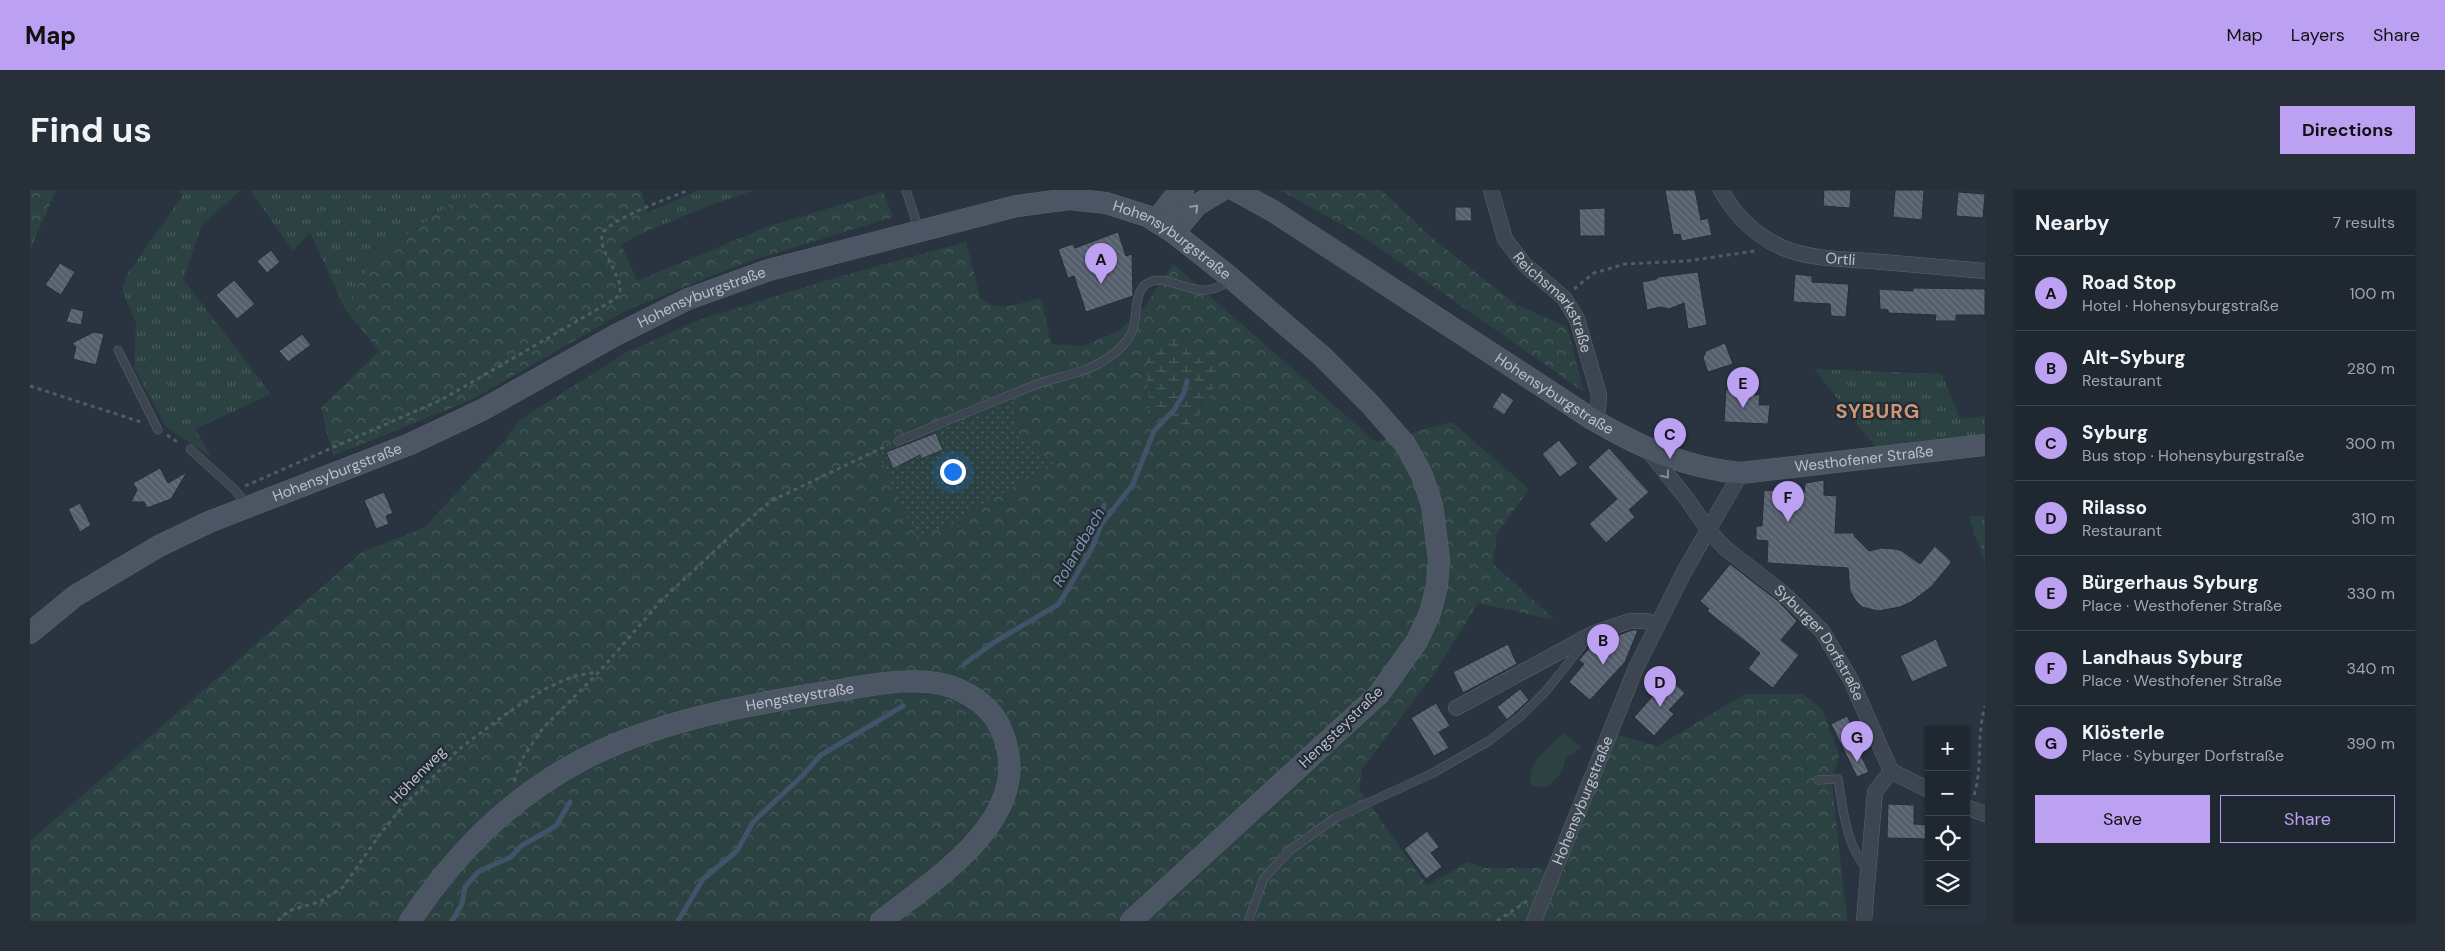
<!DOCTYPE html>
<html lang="en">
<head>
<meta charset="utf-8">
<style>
	:root { --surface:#1f2730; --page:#272f38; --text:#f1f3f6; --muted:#a1a5ab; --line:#3c444c; --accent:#bca0f2 }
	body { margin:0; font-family:"DM Sans",sans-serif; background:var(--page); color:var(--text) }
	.controls { position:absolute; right:15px; bottom:15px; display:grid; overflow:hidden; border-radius:0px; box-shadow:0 1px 4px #0004 }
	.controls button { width:45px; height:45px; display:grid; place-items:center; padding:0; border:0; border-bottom:1px solid var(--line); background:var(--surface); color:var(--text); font:25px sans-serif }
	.you { position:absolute; left:922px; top:281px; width:18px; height:18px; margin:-12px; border:4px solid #fff; border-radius:50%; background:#1a73e8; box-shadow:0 0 0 8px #1a73e833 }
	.badge { display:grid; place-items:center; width:32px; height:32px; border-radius:50%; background:var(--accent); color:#111; font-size:16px; font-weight:700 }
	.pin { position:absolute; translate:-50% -41px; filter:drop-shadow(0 1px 2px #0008) }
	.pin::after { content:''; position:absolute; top:26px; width:18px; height:15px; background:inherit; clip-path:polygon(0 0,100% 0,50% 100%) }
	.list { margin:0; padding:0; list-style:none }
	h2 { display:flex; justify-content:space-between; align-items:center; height:65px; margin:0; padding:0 20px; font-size:21px }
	h2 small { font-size:16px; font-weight:400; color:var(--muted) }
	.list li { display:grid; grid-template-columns:32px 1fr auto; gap:15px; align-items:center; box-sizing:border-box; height:75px; padding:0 20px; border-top:1px solid var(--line) }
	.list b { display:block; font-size:19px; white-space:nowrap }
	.list p { margin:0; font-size:16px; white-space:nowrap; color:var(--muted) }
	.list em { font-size:16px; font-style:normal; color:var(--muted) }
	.actions { display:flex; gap:10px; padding:15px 20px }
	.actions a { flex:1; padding:11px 0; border:1px solid var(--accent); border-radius:0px; text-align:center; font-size:18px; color:var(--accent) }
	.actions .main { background:var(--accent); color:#111 }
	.icon { flex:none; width:28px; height:28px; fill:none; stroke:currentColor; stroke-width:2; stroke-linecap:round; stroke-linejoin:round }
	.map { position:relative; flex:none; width:1955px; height:731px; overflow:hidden; border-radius:0px }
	header { display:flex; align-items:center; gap:30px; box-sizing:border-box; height:70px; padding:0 25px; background:var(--accent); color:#111 }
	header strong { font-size:24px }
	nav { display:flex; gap:28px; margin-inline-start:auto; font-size:18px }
	.intro { display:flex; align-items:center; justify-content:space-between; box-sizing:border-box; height:120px; padding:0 30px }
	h1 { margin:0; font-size:35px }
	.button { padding:12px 22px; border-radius:0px; background:var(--accent); color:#111; font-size:18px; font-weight:700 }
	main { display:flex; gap:30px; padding:0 30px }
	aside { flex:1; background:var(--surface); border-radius:0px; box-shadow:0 1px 4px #0004 }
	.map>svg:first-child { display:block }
</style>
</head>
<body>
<header>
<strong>Map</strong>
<nav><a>Map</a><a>Layers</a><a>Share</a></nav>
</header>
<div class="intro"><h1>Find us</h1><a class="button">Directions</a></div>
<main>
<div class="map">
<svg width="1955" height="731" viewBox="0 0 1955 731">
	<defs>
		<pattern id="grass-tufts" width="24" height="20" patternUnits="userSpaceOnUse" patternTransform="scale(1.25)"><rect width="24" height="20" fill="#2c4242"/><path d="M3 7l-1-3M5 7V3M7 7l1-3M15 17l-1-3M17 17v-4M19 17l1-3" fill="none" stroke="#485c5c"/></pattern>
		<pattern id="forest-crowns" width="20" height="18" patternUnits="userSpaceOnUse" patternTransform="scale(1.25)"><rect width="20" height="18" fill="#2c4242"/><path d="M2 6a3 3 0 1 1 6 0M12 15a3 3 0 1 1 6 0" fill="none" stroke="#485c5c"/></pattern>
		<pattern id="wetland-marsh" width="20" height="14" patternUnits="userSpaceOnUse" patternTransform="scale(1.25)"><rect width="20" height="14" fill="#2c4242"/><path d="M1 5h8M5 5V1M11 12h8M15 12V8" fill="none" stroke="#485c5c"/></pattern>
		<pattern id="garden-dots" width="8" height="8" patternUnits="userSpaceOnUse" patternTransform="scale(1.25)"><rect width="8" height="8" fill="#2c4242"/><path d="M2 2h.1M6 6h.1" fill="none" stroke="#485c5c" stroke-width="1.8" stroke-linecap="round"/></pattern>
		<pattern id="building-back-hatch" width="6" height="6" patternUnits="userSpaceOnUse" patternTransform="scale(1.25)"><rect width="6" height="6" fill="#555f6d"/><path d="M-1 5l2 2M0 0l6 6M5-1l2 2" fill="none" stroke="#6b7480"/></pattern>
	</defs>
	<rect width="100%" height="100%" fill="#293440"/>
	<!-- grass -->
	<path fill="url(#grass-tufts)" d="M147 0H211L172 35 153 89 241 204 165 239 181 267 136 237 104 178 106 133 92 100 96 86 153 5Z
		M220 0H441L343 68 315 119 280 42 263 61Z
		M668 0H725L681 15 622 39 617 23Z
		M1784 179 1912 184 1930 229 1955 226V255L1855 269Z
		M1955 325V374L1939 327Z"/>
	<!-- forest -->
	<path fill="url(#forest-crowns)" fill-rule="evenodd" d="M0 0H26L0 60Z
		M441 0H611L622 39 591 54 607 91 737 37 853 2 863 27 717 72 599 119 441 210 303 266 291 218 349 161 315 119 343 68Z
		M1250 0H1351L1402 48 1485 114 1537 137 1554 202 1329 44Z
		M936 52 950 107C966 124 991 113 1011 108L1021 154 1053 156 1087 142 1114 118 1143 74 1346 252 1422 232 1499 299 1467 343 1463 374 1525 430 1448 413 1404 484 1332 579 1329 599 1397 695 1438 672 1456 678H1509L1531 688 1580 543 1628 556 1715 504H1773L1792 519 1809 565 1802 593 1817 731H0V651L331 363 395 337 476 249 488 231 597 162 671 129 808 87ZM984 211 987 243 848 264Z"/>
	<!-- wetland -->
	<path fill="url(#wetland-marsh)" d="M1133 147 1185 163 1186 186 1177 217 1157 236 1111 220 1121 217 1117 192V167Z"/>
	<!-- park -->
	<path fill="#2c4242" d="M1533 543 1552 557 1535 569C1534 582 1526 590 1515 598L1501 595C1496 573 1519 558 1533 543Z"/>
	<!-- garden -->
	<path fill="url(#garden-dots)" d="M985 211 987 243 1025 274 888 350 848 264Z"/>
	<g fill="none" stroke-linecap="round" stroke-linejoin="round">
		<!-- stream -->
		<path stroke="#415368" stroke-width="5" d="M1071 335 1074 315
			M934 474 963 453 1029 414 1061 360 1071 335 1103 294 1124 241 1144 220 1154 203 1157 191
			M422 731 432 714 435 697 449 681 481 667 491 656 526 636 540 612
			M648 731 673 689 707 661 723 632 773 585 791 565 873 516"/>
	</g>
	<!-- building -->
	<path fill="url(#building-back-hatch)" stroke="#242d38" d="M1635 0H1665L1671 30 1678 28 1682 45 1652 51 1650 44 1643 45Z
		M1794 0H1821L1820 18 1793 16Z
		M1865 0H1894L1892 30 1863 27Z
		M1928 2 1955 4 1953 28 1926 26Z
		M1425 17H1441L1442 31H1425Z
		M1575 18V46H1550L1549 19Z
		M1088 42 1096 66 1102 64 1103 106 1056 122 1044 86 1038 88 1028 59 1043 54 1045 58Z
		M241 60 250 72 237 83 227 71Z
		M30 73 45 82 31 105 15 95Z
		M1668 82 1677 135 1658 139 1654 113 1639 119 1631 117 1617 120 1612 92 1627 89V87Z
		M1765 84 1782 86V92L1819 94 1816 127 1801 126 1800 114 1763 112Z
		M204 90 225 114 207 129 186 105Z
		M1883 98 1955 99V125H1926V131H1905L1906 125 1858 123V120L1850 119 1849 99 1883 101Z
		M41 118 54 121 51 135 36 132Z
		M64 142 74 144 66 175 43 169 46 157 42 153Z
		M272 144 281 155 258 172 249 161Z
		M1695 153 1703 174 1678 182 1673 168 1676 161Z
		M1696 199 1709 200V204L1730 205 1729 215H1740L1738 234 1694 232Z
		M1472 202 1484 210 1474 225 1462 217Z
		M906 243 913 260 891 269 890 265 863 279 856 262Z
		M1529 250 1548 274 1530 287 1512 264Z
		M1579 258 1619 302 1599 320 1605 327 1576 353 1559 334 1587 309 1558 277Z
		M130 278 138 293 157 282 141 309 117 318 114 312H101L107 300 103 293Z
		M1794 290V305L1807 306 1805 343H1824V346L1839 361 1851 358 1865 359 1872 361 1890 374 1905 356 1921 371 1920 374 1901 397 1881 412 1870 417 1848 421 1832 417 1826 411 1820 401 1818 378 1737 373 1738 351 1726 350V336H1732L1734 300 1774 303 1775 293Z
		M354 302 363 323 356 326 359 334 346 339 334 310Z
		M50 313 61 335 50 342 38 319Z
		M1700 374 1748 411 1767 431 1751 450 1769 465 1743 498 1718 479 1730 463 1677 421 1679 419 1670 411Z
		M1602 440H1608L1595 472 1560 510 1539 492 1554 474 1549 470 1562 455Z
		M1906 449 1918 476 1882 492 1870 466Z
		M1478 454 1487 474 1433 503 1423 482Z
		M1635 484 1655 503 1639 520 1644 524 1624 546 1604 527 1622 507 1617 503Z
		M1490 499 1499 510 1477 530 1467 517Z
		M1406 513 1420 536 1409 542 1419 558 1404 566 1381 528Z
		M1817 526 1824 540 1820 543 1839 582 1827 587 1801 534Z
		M1858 614 1884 615V634L1899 635V649L1857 648Z
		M1397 641 1409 657 1401 663 1412 677 1396 689 1374 659Z"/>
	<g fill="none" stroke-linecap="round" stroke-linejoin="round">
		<!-- lane casing -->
		<g stroke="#5b646e" stroke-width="9">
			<path id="lane" d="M876 0 889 40
				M88 160 128 240
				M868 251C914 232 959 213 1005 195 1028 186 1055 184 1076 169 1087 162 1099 151 1103 139 1108 125 1103 101 1118 93 1140 80 1169 118 1200 89
				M160 259 205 300 217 315
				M1788 590 1808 589C1814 624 1815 651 1837 680
				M1219 729 1234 688 1260 660 1305 628 1401 584 1459 551 1490 527 1516 501 1551 457 1552 450"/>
		</g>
		<!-- street casing -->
		<g stroke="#5b646e" stroke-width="16">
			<g id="street">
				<path id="s1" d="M1461 0 1475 49 1494 74 1534 108 1547 129 1569 205 1568 219 1562 229"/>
				<path id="s2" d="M1691 0C1704 24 1725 45 1751 57 1778 69 1811 69 1841 71 1879 74 1917 78 1955 81"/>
				<path id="s3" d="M1617 259 1657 309 1679 341 1695 358 1754 404 1792 441 1821 490 1861 581 1899 600"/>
				<path d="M1426 518 1564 443 1600 431H1616L1627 435"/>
				<path d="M1936 617 1955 624"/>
				<path id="s4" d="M1504 731 1606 478 1654 382 1711 283"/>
				<path d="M1834 731 1845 602 1861 581"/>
			</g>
		</g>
		<!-- secondary casing -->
		<g stroke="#5b646e" stroke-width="22">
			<g id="secondary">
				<path id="s5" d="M1205 0 1243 21 1562 229C1610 257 1655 278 1711 283L1955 255"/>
				<path d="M1126 31 1145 6 1153 0"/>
				<path d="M1144 43 1167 15 1192 0"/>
				<path id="s6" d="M0 443 45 406 129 356 179 332 380 254 452 220 584 146 658 109 739 80 987 16 1039 9 1076 13 1117 26 1144 43 1201 88 1292 166 1340 214 1375 254 1392 285 1402 315 1409 369 1407 396 1400 423 1387 451 1349 504 1101 731"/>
				<path id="s7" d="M380 731C426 663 478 609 552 570 625 531 724 513 805 501 835 496 868 489 898 492 926 494 958 511 970 537 1011 625 908 686 851 731"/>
			</g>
		</g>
		<!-- path -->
		<path stroke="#4b5e60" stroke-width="3" stroke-dasharray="4 4" stroke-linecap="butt" d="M1544 99 1564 83 1595 74 1657 71 1725 61
			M0 196 111 232
			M137 245 150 254
			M215 296 411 210 585 109 589 105C593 95 586 85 582 76 578 67 568 53 573 43 580 29 642 7 659 0
			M484 591 492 569 513 538 569 482 630 412 710 337 741 311 858 255
			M1944 605C1953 577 1946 547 1955 516
			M248 731 258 721 289 712 313 697 348 647 372 617 406 584 429 559 480 521 517 498 543 486 568 482
			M1467 731 1497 711"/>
		<!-- lane -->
		<use href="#lane" stroke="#3d4650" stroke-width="8"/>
		<!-- street -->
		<use href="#street" stroke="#3d4650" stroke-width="15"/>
		<!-- secondary -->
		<use href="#secondary" stroke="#4c5563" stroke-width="21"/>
	</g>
	<!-- one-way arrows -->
	<defs><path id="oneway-chevron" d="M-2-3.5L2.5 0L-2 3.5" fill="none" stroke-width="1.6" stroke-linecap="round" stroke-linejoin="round" transform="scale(1.25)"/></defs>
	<use stroke="#949ba6" href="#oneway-chevron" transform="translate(1165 18) rotate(-46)"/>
	<use stroke="#828a93" href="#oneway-chevron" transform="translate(1636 285) rotate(52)"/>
	<g text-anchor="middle" stroke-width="4.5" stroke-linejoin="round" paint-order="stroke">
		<!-- street labels -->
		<g font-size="15" fill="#bac1ca" stroke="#222b36">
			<text dy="5" stroke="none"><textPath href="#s6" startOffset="1249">Hohensyburgstraße</textPath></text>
			<text dy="5" stroke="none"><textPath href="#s2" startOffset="145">Ortli</textPath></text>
			<text dy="5" stroke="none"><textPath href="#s6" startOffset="754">Hohensyburgstraße</textPath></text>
			<text dy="5" stroke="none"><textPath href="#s1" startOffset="132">Reichsmarkstraße</textPath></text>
			<text dy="5" stroke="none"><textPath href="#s5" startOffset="379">Hohensyburgstraße</textPath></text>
			<text dy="5" stroke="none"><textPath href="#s5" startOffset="708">Westhofener Straße</textPath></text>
			<text dy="5" stroke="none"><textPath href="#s6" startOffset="349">Hohensyburgstraße</textPath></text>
			<text dy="5" stroke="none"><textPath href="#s3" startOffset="262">Syburger Dorfstraße</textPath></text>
			<text dy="5" stroke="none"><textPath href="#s7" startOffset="466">Hengsteystraße</textPath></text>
			<text transform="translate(1311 537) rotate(-44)" y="5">Hengsteystraße</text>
			<text transform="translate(388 585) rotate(-46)" y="5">Höhenweg</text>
			<text dy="5" stroke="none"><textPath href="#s4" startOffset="130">Hohensyburgstraße</textPath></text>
		</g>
		<!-- water labels -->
		<g font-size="16" font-style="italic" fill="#7e93aa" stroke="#222b36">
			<text transform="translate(1048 357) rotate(-60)" y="6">Rolandbach</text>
		</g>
		<!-- district labels -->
		<g font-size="20" font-weight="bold" letter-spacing="1" fill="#cd9773" stroke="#222b36">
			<text x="1848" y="228">SYBURG</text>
		</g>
	</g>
</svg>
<div class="controls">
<button>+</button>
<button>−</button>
<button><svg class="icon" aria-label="locate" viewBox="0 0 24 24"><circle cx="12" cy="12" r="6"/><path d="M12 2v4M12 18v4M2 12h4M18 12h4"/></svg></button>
<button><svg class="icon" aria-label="layers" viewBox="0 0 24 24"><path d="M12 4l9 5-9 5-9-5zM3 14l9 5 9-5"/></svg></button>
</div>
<div class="you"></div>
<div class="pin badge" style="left:1071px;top:94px">A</div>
<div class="pin badge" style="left:1573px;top:475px">B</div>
<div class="pin badge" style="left:1640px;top:269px">C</div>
<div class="pin badge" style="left:1630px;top:517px">D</div>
<div class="pin badge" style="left:1713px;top:218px">E</div>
<div class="pin badge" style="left:1758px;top:332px">F</div>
<div class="pin badge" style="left:1827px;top:572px">G</div>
</div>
<aside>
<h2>Nearby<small>7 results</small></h2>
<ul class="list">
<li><span class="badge">A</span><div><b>Road Stop</b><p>Hotel · Hohensyburgstraße</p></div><em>100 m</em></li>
<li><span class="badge">B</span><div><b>Alt-Syburg</b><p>Restaurant</p></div><em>280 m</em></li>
<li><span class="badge">C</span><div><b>Syburg</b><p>Bus stop · Hohensyburgstraße</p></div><em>300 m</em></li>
<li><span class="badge">D</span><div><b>Rilasso</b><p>Restaurant</p></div><em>310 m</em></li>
<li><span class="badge">E</span><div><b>Bürgerhaus Syburg</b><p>Place · Westhofener Straße</p></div><em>330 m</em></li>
<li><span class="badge">F</span><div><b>Landhaus Syburg</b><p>Place · Westhofener Straße</p></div><em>340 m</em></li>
<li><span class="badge">G</span><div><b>Klösterle</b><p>Place · Syburger Dorfstraße</p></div><em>390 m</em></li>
</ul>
<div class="actions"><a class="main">Save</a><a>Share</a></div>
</aside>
</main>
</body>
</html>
